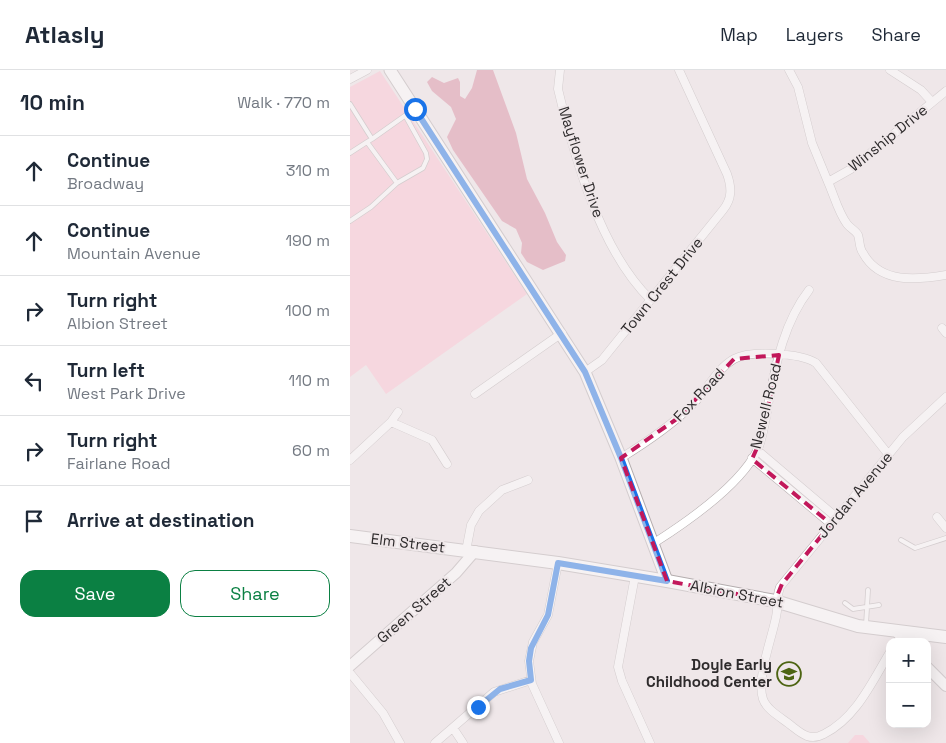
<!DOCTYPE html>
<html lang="en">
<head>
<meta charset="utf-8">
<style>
	:root { --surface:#fff; --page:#f2f2f3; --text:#1f2937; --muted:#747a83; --line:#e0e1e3; --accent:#0b8043 }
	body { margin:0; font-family:"Space Grotesk",sans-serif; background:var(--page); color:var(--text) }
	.controls { position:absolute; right:15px; bottom:15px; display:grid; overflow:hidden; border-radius:10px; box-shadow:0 5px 20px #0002 }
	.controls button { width:45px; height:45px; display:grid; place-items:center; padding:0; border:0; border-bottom:1px solid var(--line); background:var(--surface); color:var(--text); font:25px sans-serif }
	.stop { position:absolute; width:15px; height:15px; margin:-11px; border:4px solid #1a73e8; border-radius:50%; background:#fff }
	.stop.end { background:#1a73e8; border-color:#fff; box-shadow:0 1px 5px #0008 }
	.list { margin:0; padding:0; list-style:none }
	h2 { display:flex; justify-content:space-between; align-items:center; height:65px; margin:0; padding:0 20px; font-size:21px }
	h2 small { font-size:16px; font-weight:400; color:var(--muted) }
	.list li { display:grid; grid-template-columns:32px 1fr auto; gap:15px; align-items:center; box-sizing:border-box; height:70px; padding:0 20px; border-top:1px solid var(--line) }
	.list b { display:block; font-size:19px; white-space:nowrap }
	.list p { margin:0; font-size:16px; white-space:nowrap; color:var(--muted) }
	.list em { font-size:16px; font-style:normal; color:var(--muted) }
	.actions { display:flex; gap:10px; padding:15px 20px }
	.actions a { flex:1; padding:11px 0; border:1px solid var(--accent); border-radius:15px; text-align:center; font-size:18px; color:var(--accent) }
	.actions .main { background:var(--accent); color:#fff }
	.icon { flex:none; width:28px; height:28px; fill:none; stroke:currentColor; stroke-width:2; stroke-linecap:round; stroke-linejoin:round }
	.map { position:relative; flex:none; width:596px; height:673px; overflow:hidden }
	header { display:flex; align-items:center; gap:30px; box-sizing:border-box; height:70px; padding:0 25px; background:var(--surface); border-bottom:1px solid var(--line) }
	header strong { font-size:24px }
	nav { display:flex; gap:28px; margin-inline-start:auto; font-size:18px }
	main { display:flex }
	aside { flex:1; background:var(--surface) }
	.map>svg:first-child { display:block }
</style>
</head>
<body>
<header>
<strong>Atlasly</strong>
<nav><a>Map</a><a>Layers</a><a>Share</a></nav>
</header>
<main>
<aside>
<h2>10 min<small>Walk · 770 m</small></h2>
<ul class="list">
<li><svg class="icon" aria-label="ahead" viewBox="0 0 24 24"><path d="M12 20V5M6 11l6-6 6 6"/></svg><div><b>Continue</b><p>Broadway</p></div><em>310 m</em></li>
<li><svg class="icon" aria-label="ahead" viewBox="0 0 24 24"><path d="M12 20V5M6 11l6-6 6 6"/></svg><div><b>Continue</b><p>Mountain Avenue</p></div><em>190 m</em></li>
<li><svg class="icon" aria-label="right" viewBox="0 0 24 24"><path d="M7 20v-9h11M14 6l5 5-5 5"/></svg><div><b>Turn right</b><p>Albion Street</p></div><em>100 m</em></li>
<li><svg class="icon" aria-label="left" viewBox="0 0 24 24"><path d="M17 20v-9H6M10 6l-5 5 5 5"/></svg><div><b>Turn left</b><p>West Park Drive</p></div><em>110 m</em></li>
<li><svg class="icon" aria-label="right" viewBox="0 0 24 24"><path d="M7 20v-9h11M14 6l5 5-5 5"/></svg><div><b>Turn right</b><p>Fairlane Road</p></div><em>60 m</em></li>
<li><svg class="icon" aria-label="arrive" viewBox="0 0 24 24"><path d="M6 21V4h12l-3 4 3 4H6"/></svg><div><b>Arrive at destination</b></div></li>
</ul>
<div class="actions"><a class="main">Save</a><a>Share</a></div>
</aside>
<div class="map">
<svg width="596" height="673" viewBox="0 0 596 673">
	<rect width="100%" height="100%" fill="#efe7e9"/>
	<!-- green -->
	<path fill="#fec4d2" d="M30 1 177 224 36 324 16 295 0 307V17Z
		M505 665H513L520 673H498Z"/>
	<!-- forest -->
	<path fill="#da8ca1" d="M127 0H143L166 63 177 109 195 143 207 172 216 185 215 191 193 200 177 192 171 183 172 173 166 159 152 151 103 80 97 67 106 49 101 37 82 21 77 12 82 7 94 13 108 8 110 12V26L115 29 122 18Z"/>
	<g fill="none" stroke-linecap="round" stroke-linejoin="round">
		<!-- service casing -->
		<g stroke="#b4adae" stroke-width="5.5">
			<path id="service" d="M0 34 22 69 63 40
				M22 69 17 72 47 113
				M0 83 17 72
				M0 151 21 137 47 113 73 98 77 89 76 83 56 47
				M551 470 565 478 596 468
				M495 533 503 539 529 535
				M516 555 518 520"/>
		</g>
		<!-- minor casing -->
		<g stroke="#b4adae" stroke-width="9">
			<path id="minor" d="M210 0 208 19C224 86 250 181 301 230
				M439 0 448 17 462 73 478 112
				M540 0 571 20 582 32
				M0 9 17 0
				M596 21 501 99 478 112C484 125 488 142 497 154 500 158 506 161 508 165 510 171 509 178 513 183 530 214 567 210 596 205
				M592 258 596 263
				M235 302 252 290 373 140C382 129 382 118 377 104L329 0
				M125 324 212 263
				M41 352 82 370 97 394
				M407 380 486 447
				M271 388C297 372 321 356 342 335 357 321 366 299 384 289 401 280 450 283 466 293L538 384
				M402 388 481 454
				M0 390 41 352 48 342
				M587 447 596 458
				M304 473C337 452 391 415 408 379 414 364 416 346 419 330 426 292 435 251 459 220
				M116 481 121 455 129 441 152 420 178 410
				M208 493 198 545 183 572 179 591 182 614 209 673
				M285 506 268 597 272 611 300 673
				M540 582C522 612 506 648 474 664 461 671 453 665 443 657 434 649 417 641 413 629 406 609 422 568 426 547 429 535 425 531 430 517L553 367 596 327
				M0 603 33 643 50 673
				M103 658 113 673
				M85 673 144 622 181 610"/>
		</g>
		<!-- tertiary casing -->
		<g stroke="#b4adae" stroke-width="12">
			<path id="tertiary" d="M547 562 555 572
				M0 596 106 503 125 481
				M577 597 596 616"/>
		</g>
		<!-- secondary casing -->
		<g stroke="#b4adae" stroke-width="13">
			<path id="secondary" d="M40 0 235 302 271 388 317 511"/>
		</g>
		<!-- primary casing -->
		<g stroke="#b4adae" stroke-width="14">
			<path id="primary" d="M0 466 208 493 317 511 425 531 508 556 596 567"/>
		</g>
		<!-- service -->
		<use href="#service" stroke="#fff" stroke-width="4"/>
		<!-- minor -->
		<use href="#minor" stroke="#fff" stroke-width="8"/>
		<!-- tertiary -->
		<use href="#tertiary" stroke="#fff" stroke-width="10"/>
		<!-- secondary -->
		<use href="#secondary" stroke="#fff" stroke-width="11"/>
		<!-- primary -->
		<use href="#primary" stroke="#fff" stroke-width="12"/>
	</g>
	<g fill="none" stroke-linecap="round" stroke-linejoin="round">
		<!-- route -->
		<path stroke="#1a73e8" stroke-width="6" d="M65 39 235 302 271 388 317 511 208 493 198 545 181 578 179 591 181 610 150 619 128 637"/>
	</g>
	<!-- marked area -->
	<path d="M0 0H596V673H0ZM429 285 411 369 402 389 481 454 432 514 425 531 317 511 271 388 328 348 384 289Z" fill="#efe7e9" fill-opacity=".55" fill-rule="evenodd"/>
	<path fill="none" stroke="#c2185b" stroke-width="4" stroke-dasharray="10 6" stroke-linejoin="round" d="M429 285 411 369 402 389 481 454 432 514 425 531 317 511 271 388 328 348 384 289Z"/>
	<!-- icons -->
	<defs>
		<g id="school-ring" transform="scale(1.25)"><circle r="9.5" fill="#efe7e9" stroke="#4d6412" stroke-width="1.5"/><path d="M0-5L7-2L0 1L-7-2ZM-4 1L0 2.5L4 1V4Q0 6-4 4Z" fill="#4d6412"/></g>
	</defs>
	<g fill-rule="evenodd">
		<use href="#school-ring" x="439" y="604"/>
	</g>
	<g text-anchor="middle" stroke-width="4" stroke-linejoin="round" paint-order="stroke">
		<!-- street labels -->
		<g font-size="15" fill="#2e2b2c" stroke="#efe7e9">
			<text transform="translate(538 68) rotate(-39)" y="5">Winship Drive</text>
			<text transform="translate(231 92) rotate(72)" y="5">Mayflower Drive</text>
			<text transform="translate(312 216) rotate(-51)" y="5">Town Crest Drive</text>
			<text transform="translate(349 325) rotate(-47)" y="5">Fox Road</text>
			<text transform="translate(416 336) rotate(-76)" y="5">Newell Road</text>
			<text transform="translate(505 425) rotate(-50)" y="5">Jordan Avenue</text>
			<text transform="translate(58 473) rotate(7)" y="5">Elm Street</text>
			<text transform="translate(387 524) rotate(11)" y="5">Albion Street</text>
			<text transform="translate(64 540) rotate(-41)" y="5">Green Street</text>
		</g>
		<!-- poi labels -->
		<g font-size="15" font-weight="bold" fill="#2e2b2c" stroke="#efe7e9" text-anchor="end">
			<text x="422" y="600">Doyle Early<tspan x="422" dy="17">Childhood Center</tspan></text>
		</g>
	</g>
</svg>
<div class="controls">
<button>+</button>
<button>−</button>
</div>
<div class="stop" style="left:65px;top:39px"></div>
<div class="stop end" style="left:128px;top:637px"></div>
</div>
</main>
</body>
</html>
